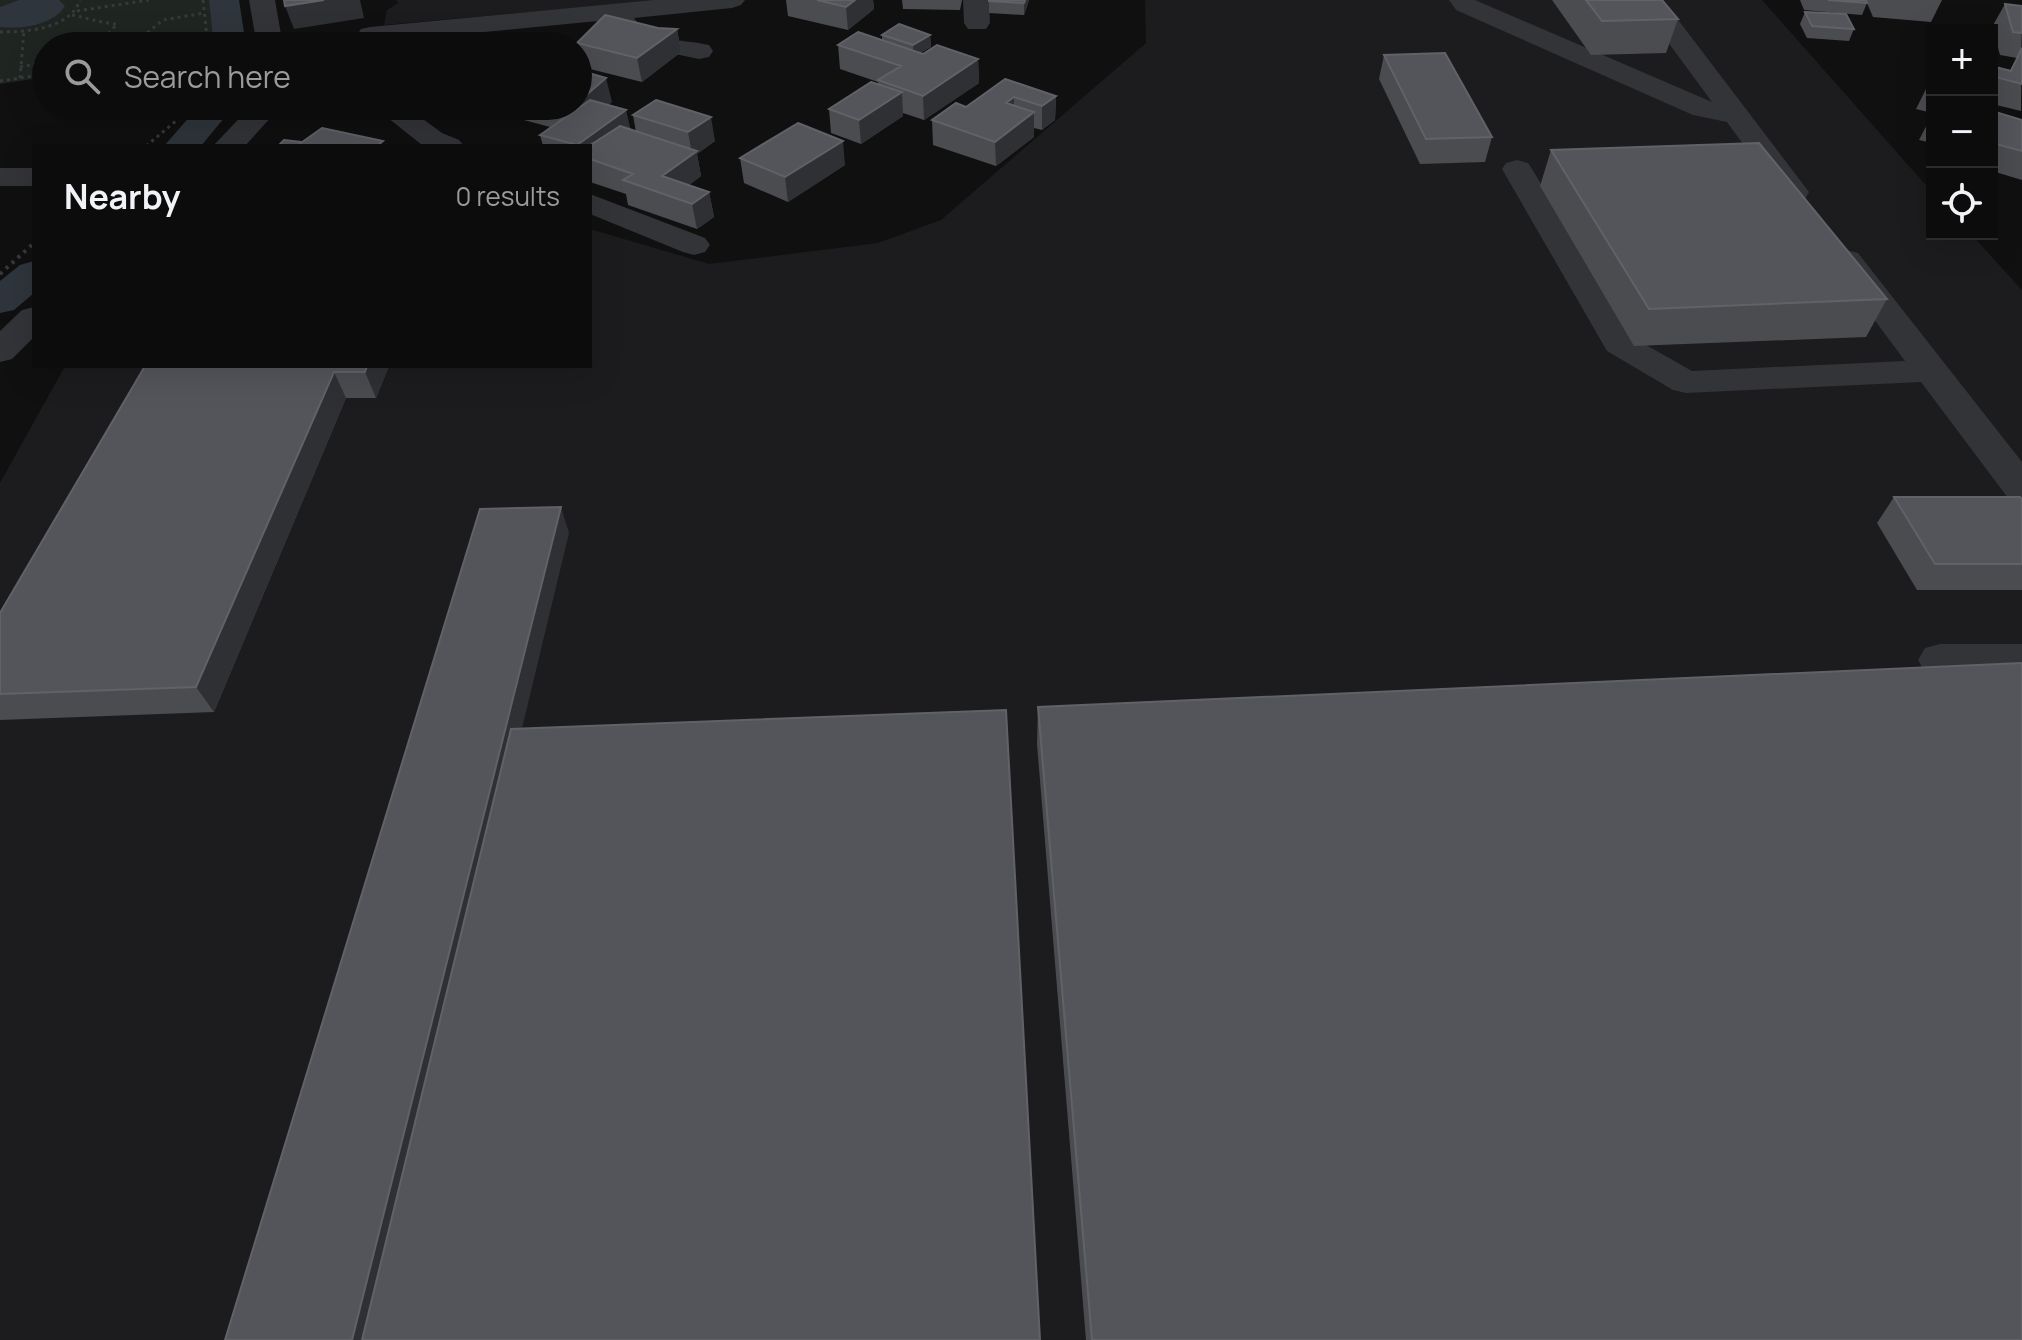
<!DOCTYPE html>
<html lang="en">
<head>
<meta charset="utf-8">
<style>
	:root { --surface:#0c0c0d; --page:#151516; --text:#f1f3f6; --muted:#9a9b9d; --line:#2c2c2e }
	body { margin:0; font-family:Manrope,sans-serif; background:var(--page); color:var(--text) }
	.controls { position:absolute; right:24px; top:24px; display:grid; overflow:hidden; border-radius:0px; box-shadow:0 8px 32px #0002 }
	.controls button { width:72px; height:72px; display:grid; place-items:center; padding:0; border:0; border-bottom:2px solid var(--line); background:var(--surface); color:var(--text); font:40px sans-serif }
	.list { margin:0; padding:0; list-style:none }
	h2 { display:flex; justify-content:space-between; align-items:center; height:104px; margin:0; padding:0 32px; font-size:34px }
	h2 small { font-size:26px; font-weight:400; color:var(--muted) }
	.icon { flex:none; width:44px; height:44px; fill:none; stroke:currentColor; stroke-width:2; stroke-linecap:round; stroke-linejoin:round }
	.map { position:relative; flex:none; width:2022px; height:1340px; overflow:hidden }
	.search { position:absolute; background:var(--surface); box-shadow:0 8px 32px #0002; left:32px; top:32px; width:560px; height:88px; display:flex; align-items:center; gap:20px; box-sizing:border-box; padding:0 28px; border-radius:44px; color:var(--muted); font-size:30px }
	.panel { position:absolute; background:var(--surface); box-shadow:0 8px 32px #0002; left:32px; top:144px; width:560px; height:224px; border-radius:0px }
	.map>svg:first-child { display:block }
</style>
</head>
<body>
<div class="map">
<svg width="2022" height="1340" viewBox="0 0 2022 1340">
	<rect width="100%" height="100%" fill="#101011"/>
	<!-- built -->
	<path fill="#1c1c1e" d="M396 0H666L384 25 387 10 398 3Z
		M1145 0H1762L1932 192V234H1971L2022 290V1340H0V483L65 366H590V229L709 264 878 243 941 220 1146 43Z"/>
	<!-- green -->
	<path fill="#1f2520" d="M0 0H213L218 46H46V77L0 84Z"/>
	<!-- water -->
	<path fill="#2f353c" d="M19 0H59L65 6C52 26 21 29 0 27V7Z"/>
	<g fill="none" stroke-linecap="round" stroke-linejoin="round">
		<!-- canal -->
		<path fill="#2f353c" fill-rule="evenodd" d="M209 0H239L246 46H214Z
			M199 106H234L201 146H164Z
			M34 261V293L14 310 0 313V281L20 265Z"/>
		<!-- path-far1 -->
		<path stroke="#38393d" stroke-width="3" stroke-dasharray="3 4" stroke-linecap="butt" d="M203 0 208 46
			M77 11 149 0
			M72 15C88 18 100 23 117 24L101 42 85 46
			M0 32C27 32 70 29 80 0
			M105 39 142 38
			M131 46 163 20 204 13
			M20 67 46 62
			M20 78 24 31
			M0 81 46 74
			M146 146 194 106"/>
		<!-- path -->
		<path stroke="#38393d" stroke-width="4" stroke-dasharray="3 5" stroke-linecap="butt" d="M0 274 34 243"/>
		<!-- minor -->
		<path fill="#333438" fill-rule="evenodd" d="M249 0H275L283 46H257Z
			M654 0H745L741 5 732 8 634 18C651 42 682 39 709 45L713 51 709 57 699 59 632 45 608 20 370 43 361 41 357 35 361 29 370 27Z
			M963 0H989L990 23 986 29H968L964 23Z
			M1449 0H1475L1712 102 1637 0H1663L1809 192 1805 199 1794 201 1783 199 1727 122 1693 115 1456 10Z
			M251 106H281L245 146H213Z
			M373 106H405L442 133 459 140 464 146 422 145Z
			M1517 160 1528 163 1532 169 1632 337 1692 371 1905 361 1830 260 1834 253 1846 250 1858 253 2022 462V502L2008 498 1921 382 1686 393 1673 390 1607 351 1502 169 1506 163Z
			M0 168H34V186H0Z
			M590 194 705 238 710 245 705 252 694 255 683 252 590 214Z
			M34 307V337L12 359 0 362V331L22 310Z
			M1940 644H2022V676H1940L1925 672 1918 660 1925 648Z"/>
	</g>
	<!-- wall -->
	<path fill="#4b4c50" d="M786 0H873L874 9 848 30 788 16Z
		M902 0H962L960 10 903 9Z
		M989 0H1029L1024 15 989 13Z
		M1552 0H1662L1678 19 1666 53 1591 55Z
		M1800 0H1942L1931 22 1873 17 1867 3 1862 15 1804 10Z
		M2005 4 2022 6 2021 111 1992 104V66L2010 70 2017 58 2000 55 1992 27Z
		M1805 12 1854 29 1849 41 1807 38 1800 24Z
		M658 28 677 29 681 52 642 82 582 67 577 43Z
		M882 35H930L931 47 920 53 978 59 979 83 924 120 903 113V116L861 144 831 133 829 109 878 84V82L840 69 838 45 882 40Z
		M1384 55 1492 137 1485 162 1420 164 1379 79Z
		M1932 77V113L1916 109Z
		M1005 79 1056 96 1055 120 1042 130 1034 128V137L996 166 933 145 932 120 966 107Z
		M612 102 608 105 630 130 636 132 633 115 715 141 697 154 701 176 689 185 709 192 714 217 697 229 628 205 626 194 590 182V146H543L540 135 550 127 505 115 502 106H578Z
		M438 106H477L451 116Z
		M1992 111 2022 120V180L1992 171Z
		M1932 115V143L1919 140Z
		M1551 150 1887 299 1866 337 1634 346 1540 186Z
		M740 158 845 165 788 202 744 183Z
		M145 366H389L376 398H346L214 712 0 720V613Z
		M1894 497 2022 499V590H1917L1877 523Z
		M1038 707 2022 1340H1086L1037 744Z"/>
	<!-- shaded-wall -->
	<path fill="#2f3033" d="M324 0H360L364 18 294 29 285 6Z
		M855 0H873L874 9 848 30 846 7Z
		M1025 0H1029L1024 15V3Z
		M677 29 681 52 642 82 637 58Z
		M930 35 931 47 913 57V45Z
		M978 59 979 83 924 120 923 96Z
		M606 78 612 102 574 134 568 110 573 106H578V102Z
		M902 92 903 116 861 144 859 120Z
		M1056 96 1055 120 1042 130V106Z
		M1014 97V121L1006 103Z
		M448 106H477L451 116Z
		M626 110 632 135 590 146H577Z
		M1034 112V137L996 166 995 142Z
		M711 117 715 141 697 154 701 176 672 197 662 176 692 154 688 132Z
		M843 141 845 165 788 202 785 177Z
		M709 192 714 217 697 229 692 204Z
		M367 366H389L376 398 365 372Z
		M334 372 346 398 214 712 196 687Z
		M561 507 569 533 375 1340H352Z"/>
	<!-- building -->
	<path fill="#54555b" stroke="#606268" stroke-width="2" d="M284 0H324L285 6Z
		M817 0H855L846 7Z
		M989 0H1025L1024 3 989 1Z
		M1586 0H1662L1678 19 1602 21Z
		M1828 0H1866L1867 3Z
		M2005 4 2022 6V33L2013 32Z
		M1805 12 1846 14 1854 29 1812 26Z
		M605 15 658 28 677 29 637 58 577 43Z
		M899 24 930 35 913 45 882 35Z
		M858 32 923 54 937 45 978 59 923 96 878 80 901 66 838 45Z
		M443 33 449 46H400L398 41Z
		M2022 48V84L1992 76V66L2011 71Z
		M1445 53 1492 137 1426 139 1384 55Z
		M578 70 606 78 578 102Z
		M1005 79 1056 96 1042 106 1014 97 1006 103 1034 112 995 142 932 120 956 103 966 107Z
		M871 82 902 92 859 120 829 109Z
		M590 100 626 110 577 145 540 135Z
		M656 100 711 117 688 132 633 115Z
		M554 106H573L568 110Z
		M1992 111 2022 120V151L1992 143Z
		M798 123 843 141 785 177 740 158Z
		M620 126 697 151 662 176 709 192 692 204 623 180 633 174 590 159 589 146Z
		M322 128 383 141 377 146 298 145Z
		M284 140 302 142 299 146H278Z
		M1759 143 1887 299 1649 309 1551 150Z
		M145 366H367L365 372H334L196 687 0 694V613Z
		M1894 497H2020L2022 499V564H1935Z
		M561 507 352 1340H225L480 509Z
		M2022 663V1340H1092L1038 707Z
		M1006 710 1040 1340H362L511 729Z"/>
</svg>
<div class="controls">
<button>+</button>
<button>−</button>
<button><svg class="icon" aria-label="locate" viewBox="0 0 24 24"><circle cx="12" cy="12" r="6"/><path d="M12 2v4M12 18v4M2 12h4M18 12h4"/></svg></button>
</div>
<div class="search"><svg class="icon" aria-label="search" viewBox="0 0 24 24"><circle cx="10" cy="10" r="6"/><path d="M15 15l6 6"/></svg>Search here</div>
<section class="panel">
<h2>Nearby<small>0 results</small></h2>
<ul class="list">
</ul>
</section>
</div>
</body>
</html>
